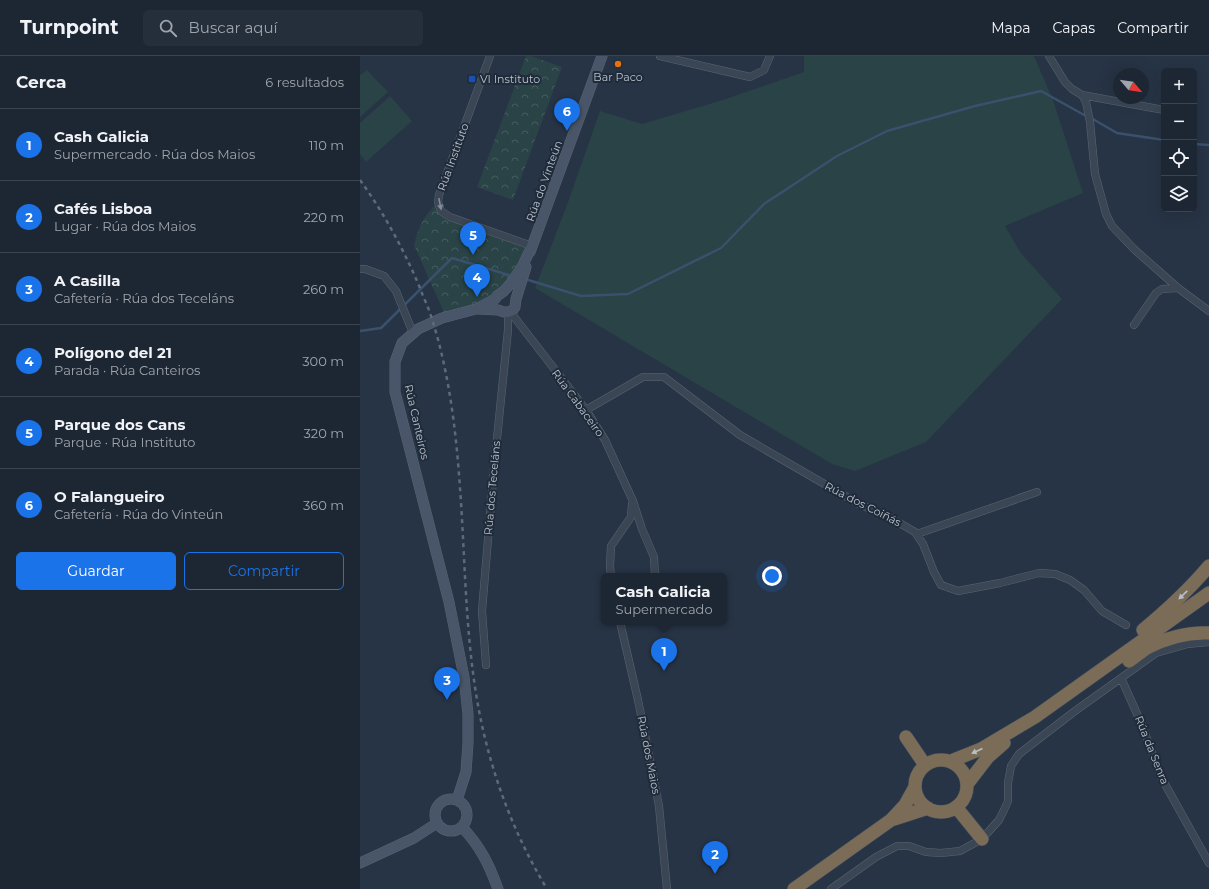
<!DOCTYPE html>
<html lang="es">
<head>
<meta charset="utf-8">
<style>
	:root { --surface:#1d2734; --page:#252f3c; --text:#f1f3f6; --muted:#a0a5ac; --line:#3b444f; --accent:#1a73e8 }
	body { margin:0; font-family:Montserrat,sans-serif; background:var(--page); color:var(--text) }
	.controls { position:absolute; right:12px; top:12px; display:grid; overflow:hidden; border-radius:6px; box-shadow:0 4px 16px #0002 }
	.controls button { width:36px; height:36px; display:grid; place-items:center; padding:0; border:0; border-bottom:1px solid var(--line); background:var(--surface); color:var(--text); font:20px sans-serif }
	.compass { position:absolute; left:753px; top:12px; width:36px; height:36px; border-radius:50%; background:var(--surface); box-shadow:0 4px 16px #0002; rotate:119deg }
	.you { position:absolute; left:412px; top:520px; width:14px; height:14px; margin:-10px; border:3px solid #fff; border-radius:50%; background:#1a73e8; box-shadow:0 0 0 6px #1a73e833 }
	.badge { display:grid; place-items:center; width:26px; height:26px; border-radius:50%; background:var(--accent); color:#fff; font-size:13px; font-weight:700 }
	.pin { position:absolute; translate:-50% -33px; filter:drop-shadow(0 1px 2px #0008) }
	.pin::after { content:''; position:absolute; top:21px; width:14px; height:12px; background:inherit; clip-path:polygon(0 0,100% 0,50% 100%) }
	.popup { position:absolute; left:241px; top:517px; width:126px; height:52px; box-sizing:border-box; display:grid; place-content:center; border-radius:6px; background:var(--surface); filter:drop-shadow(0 1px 3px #0005); font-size:13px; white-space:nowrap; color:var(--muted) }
	.popup b { font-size:15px; color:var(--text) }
	.popup::after { content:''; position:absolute; left:50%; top:100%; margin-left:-8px; border:8px solid transparent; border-top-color:var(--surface) }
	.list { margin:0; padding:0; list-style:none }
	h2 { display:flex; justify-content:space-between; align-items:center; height:52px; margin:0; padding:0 16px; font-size:17px }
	h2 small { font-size:13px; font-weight:400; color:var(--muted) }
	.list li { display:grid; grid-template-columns:26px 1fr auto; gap:12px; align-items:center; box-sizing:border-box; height:72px; padding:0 16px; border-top:1px solid var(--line) }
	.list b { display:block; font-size:15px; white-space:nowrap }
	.list p { margin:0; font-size:13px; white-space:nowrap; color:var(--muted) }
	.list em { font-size:13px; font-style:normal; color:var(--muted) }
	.actions { display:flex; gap:8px; padding:12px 16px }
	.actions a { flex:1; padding:9px 0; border:1px solid var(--accent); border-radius:6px; text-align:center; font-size:14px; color:var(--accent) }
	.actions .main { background:var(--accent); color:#fff }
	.icon { flex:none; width:22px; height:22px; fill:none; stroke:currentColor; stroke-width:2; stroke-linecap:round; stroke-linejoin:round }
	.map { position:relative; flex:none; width:849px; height:833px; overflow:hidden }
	header { display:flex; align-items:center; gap:24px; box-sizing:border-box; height:56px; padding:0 20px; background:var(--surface); border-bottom:1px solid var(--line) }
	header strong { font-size:19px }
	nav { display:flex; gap:22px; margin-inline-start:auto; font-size:14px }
	.search { width:280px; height:36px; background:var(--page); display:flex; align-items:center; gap:10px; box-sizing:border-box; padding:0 14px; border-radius:6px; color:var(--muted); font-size:15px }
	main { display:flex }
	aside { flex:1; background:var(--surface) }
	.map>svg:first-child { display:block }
</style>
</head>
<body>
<header>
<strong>Turnpoint</strong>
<div class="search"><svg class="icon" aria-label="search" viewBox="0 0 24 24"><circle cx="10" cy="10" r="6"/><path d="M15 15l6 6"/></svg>Buscar aquí</div>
<nav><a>Mapa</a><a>Capas</a><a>Compartir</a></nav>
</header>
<main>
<aside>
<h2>Cerca<small>6 resultados</small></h2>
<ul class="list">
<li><span class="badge">1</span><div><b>Cash Galicia</b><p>Supermercado · Rúa dos Maios</p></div><em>110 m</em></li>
<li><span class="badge">2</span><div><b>Cafés Lisboa</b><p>Lugar · Rúa dos Maios</p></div><em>220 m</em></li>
<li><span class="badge">3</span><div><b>A Casilla</b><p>Cafetería · Rúa dos Teceláns</p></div><em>260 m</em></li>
<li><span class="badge">4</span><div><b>Polígono del 21</b><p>Parada · Rúa Canteiros</p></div><em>300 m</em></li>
<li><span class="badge">5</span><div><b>Parque dos Cans</b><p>Parque · Rúa Instituto</p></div><em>320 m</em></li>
<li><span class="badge">6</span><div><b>O Falangueiro</b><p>Cafetería · Rúa do Vinteún</p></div><em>360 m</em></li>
</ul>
<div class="actions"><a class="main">Guardar</a><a>Compartir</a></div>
</aside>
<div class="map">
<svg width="849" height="833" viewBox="0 0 849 833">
	<defs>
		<pattern id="forest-crowns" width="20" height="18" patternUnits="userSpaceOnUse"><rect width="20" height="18" fill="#294346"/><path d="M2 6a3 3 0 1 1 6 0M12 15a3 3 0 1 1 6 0" fill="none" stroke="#465c60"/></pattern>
	</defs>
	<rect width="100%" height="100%" fill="#273445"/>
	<!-- grass -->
	<path fill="#294346" d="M444 0H674L693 44 723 137 645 170 660 196 702 243 566 386 495 415 472 408 175 232 207 149 240 55 282 68 363 44 444 16Z
		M7 14 28 36 0 61V19Z
		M30 40 52 65 6 106 0 98V67Z"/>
	<!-- forest -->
	<path fill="url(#forest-crowns)" d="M166 0H171L202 11 153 144 117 131Z
		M78 146 81 155 172 190 139 238 86 261 54 189C59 169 64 160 78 146Z"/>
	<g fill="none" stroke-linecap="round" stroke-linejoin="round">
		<!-- stream -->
		<path stroke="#3a516d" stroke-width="2.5" d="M731 62 757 77 804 84
			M834 88 849 89
			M165 223 221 240 268 238 361 192 404 148 477 100 527 75 615 50 681 35 726 60
			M0 275 21 272 92 202 152 220"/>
		<!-- street casing -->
		<g stroke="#5a6472" stroke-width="8">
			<path id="street" d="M130 0 79 139 78 146 81 155 90 161 172 190
				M300 0 390 21 404 14 410 0
				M689 0 705 26 712 33 722 39 726 46 730 66 735 118 746 158 752 170 775 194 818 232 849 255
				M722 39 804 54
				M0 213H5L24 220 36 235 53 277
				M151 255 155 262 226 354 245 384 273 445 282 473 294 501 295 520H297
				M774 269 796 237 802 233 818 232
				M226 354 283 321H304L380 379 499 448 529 461 555 476 563 488 574 516 581 529 598 535 640 527 679 517 695 518 710 524 724 534 742 555 766 569
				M557 478 677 436
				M251 520 250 510 251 490 271 461 272 448
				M260 566 278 644 299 750 307 833
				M126 609 122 555 134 412 148 274V256
				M761 622 782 669 801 721 849 807
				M471 833 516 801 537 790H549L566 796 581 797 600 795 622 783 639 764 644 754 648 745V727L651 710 659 698 715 655 796 597 828 588 849 586"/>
		</g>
		<!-- secondary casing -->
		<g stroke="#5a6472" stroke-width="11">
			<path id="secondary" d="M170 196 242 0
				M118 253 138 254 144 256H148L153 254 155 251 156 243 166 211
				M75 759a16 16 0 1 1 32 0a16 16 0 1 1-32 0Z
				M97 744 106 716 108 687V658L104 621 89 546 35 336V306L42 287 58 273 82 262 116 253 135 243 137 240 144 235 151 227 162 211 172 190
				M102 771C120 790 129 808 138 833
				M0 807 54 782 77 767"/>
		</g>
		<!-- highway casing -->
		<g stroke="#46515f" stroke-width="14">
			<path id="highway" d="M783 574C807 554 829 534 849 510
				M769 605C775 601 781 596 787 592 806 582 828 576 849 577
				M546 681 565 709
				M555 730a26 26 0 1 1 52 0a26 26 0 1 1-52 0Z
				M591 705 621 693 675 661 849 537
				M608 727 628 701 644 687
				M596 751 622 783
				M534 763 568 752
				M434 833 531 764 545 749 555 731"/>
		</g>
		<!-- street -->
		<use href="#street" stroke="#3b4655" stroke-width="7"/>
		<!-- secondary -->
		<use href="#secondary" stroke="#495568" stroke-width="10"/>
		<!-- highway -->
		<use href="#highway" stroke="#7b6c58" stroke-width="13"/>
		<!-- rail -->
		<path stroke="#5d6a7c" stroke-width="2.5" stroke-dasharray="4 4" stroke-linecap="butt" d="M0 124C24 157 44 194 60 232 63 241 68 250 71 260 89 315 96 374 100 432 106 514 105 598 124 678 137 733 158 785 187 833"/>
	</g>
	<!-- one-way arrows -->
	<defs><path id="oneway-solid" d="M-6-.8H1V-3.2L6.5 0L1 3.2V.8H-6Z"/></defs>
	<use fill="#808a98" href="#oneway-solid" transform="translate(80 148) rotate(79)"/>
	<g fill="#b6bec8">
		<use href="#oneway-solid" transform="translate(823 539) rotate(136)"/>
		<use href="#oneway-solid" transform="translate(617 695) rotate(156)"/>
	</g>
	<!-- markers -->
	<circle fill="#e8710a" stroke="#202b3a" stroke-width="1.5" cx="258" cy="8" r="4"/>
	<rect fill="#1a4fb4" stroke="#202b3a" stroke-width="1.5" x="108" y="19" width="8" height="8" rx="2"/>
	<g text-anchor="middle" stroke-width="4" stroke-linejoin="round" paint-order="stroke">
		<!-- poi labels -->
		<g font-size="11" fill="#b9c2ce" stroke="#202b3a">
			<text x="258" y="25">Bar Paco</text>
			<text x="120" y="27" text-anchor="start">VI Instituto</text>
		</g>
		<!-- street labels -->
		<g font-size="11" fill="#b9c2ce" stroke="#202b3a">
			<text transform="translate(93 101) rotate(-70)" y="4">Rúa Instituto</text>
			<text transform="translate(184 125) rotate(-70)" y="4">Rúa do Vinteún</text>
			<text transform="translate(218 347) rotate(54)" y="4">Rúa Cabaceiro</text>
			<text transform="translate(57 366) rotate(77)" y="4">Rúa Canteiros</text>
			<text transform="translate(132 432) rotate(-85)" y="4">Rúa dos Teceláns</text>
			<text transform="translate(503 448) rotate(27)" y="4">Rúa dos Coiñás</text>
			<text transform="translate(792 694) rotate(68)" y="4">Rúa da Senra</text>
			<text transform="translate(289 699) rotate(79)" y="4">Rúa dos Maios</text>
		</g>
	</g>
</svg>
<div class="controls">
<button>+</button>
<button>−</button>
<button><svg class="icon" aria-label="locate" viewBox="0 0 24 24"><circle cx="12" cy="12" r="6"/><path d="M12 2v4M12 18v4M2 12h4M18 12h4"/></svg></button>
<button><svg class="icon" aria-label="layers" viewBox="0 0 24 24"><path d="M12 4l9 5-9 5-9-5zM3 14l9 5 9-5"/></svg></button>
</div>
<svg class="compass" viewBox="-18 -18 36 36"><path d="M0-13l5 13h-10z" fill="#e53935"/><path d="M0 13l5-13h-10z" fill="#a0a5ac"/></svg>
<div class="you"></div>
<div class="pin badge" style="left:304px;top:615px">1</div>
<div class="popup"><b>Cash Galicia</b>Supermercado</div>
<div class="pin badge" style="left:355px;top:818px">2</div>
<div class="pin badge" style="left:87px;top:644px">3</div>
<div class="pin badge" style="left:117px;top:241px">4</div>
<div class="pin badge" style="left:113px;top:199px">5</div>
<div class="pin badge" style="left:207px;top:75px">6</div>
</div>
</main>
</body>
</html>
